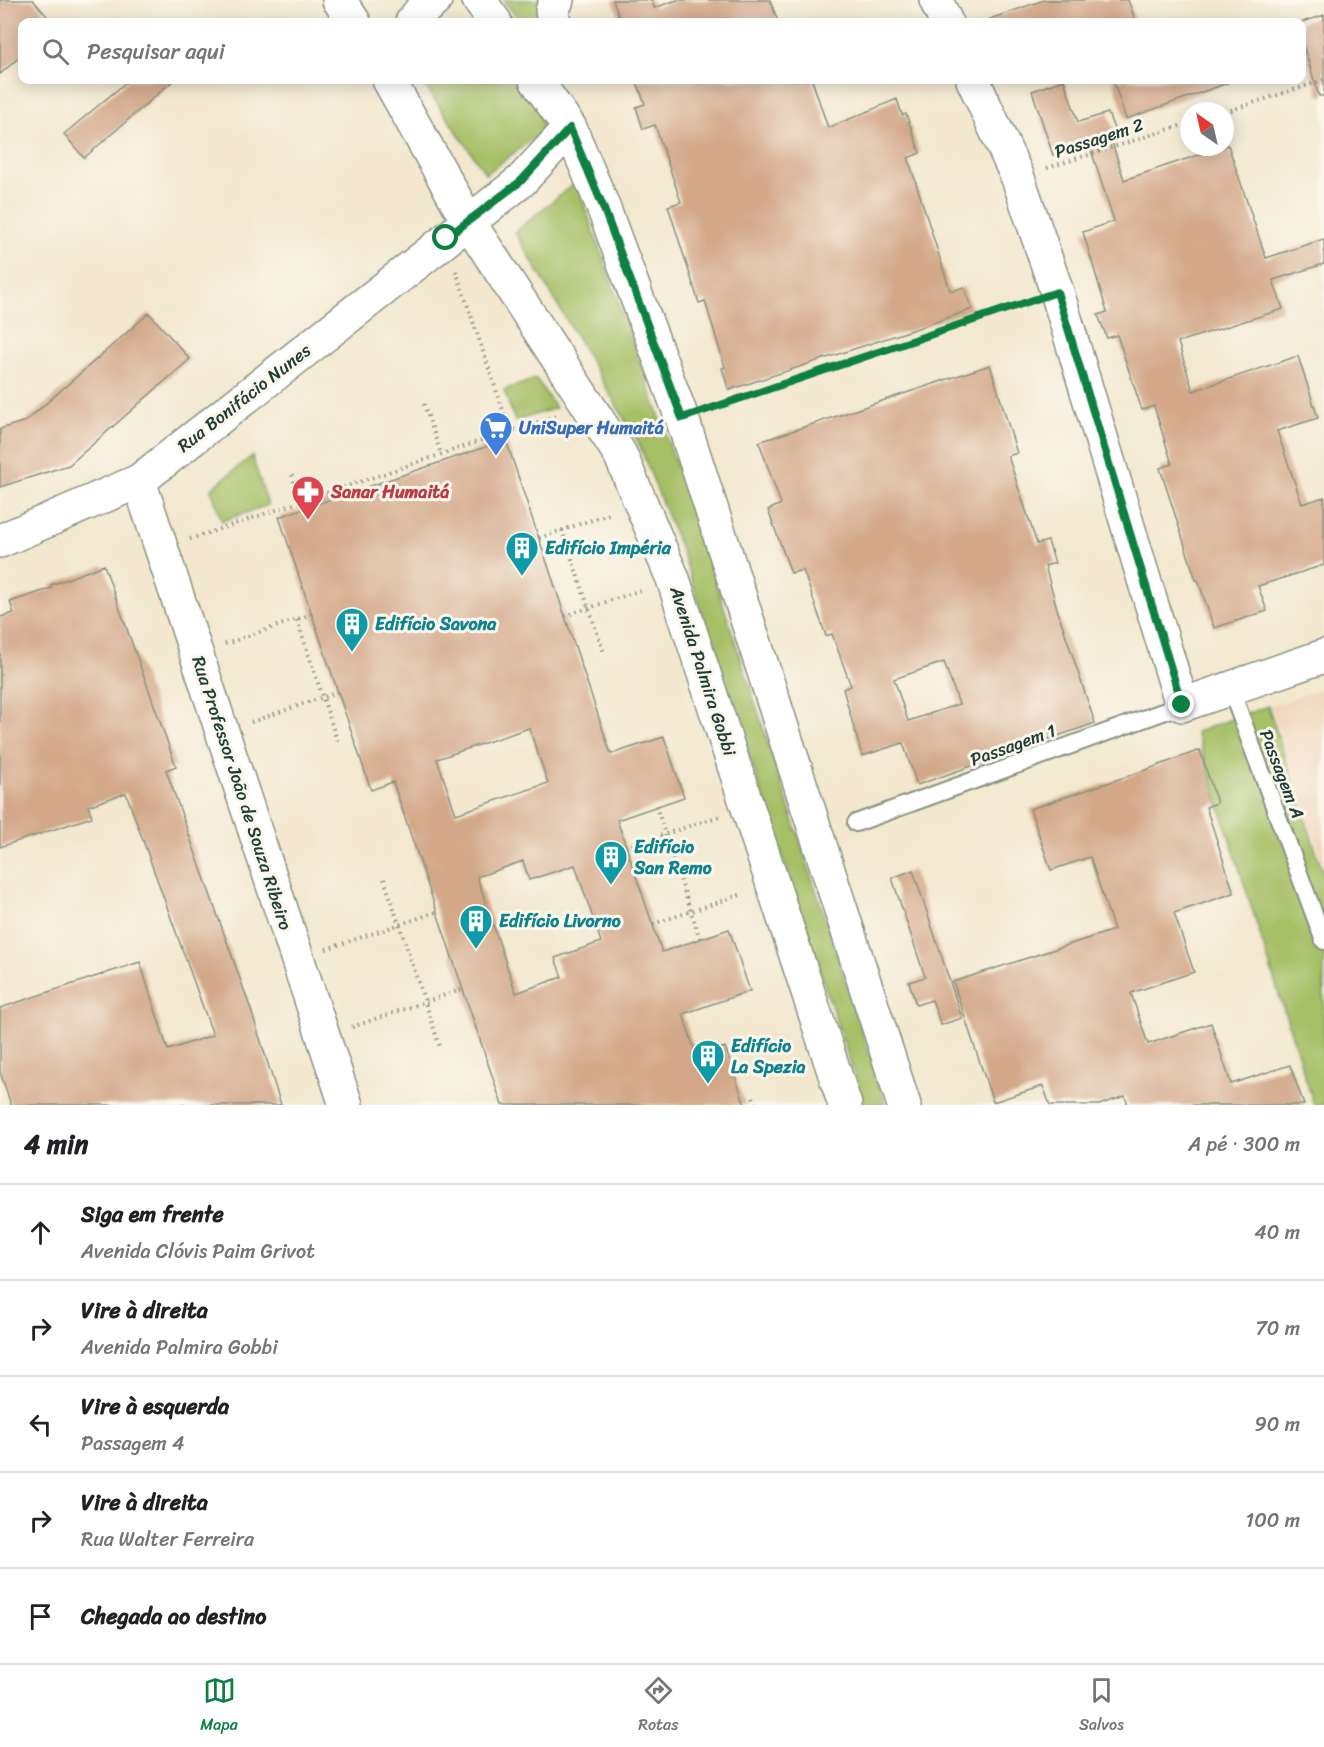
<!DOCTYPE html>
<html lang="pt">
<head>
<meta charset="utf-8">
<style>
	:root { --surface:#fff; --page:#f2f2f2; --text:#202124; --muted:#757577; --line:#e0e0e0; --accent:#0b8043 }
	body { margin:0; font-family:Sriracha,sans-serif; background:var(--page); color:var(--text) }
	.compass { position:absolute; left:1180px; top:102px; width:54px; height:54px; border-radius:50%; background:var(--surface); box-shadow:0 3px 15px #0003; rotate:326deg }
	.stop { position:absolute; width:18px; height:18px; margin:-14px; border:4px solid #0b8043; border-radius:50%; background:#fff }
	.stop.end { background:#0b8043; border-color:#fff; box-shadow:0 2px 6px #0008 }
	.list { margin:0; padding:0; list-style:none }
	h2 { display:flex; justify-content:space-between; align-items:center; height:78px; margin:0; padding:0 24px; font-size:26px }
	h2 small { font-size:20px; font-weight:400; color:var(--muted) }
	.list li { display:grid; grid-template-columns:39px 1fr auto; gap:18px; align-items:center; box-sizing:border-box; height:96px; padding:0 24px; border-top:2px solid var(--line) }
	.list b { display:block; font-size:22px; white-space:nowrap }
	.list p { margin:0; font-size:20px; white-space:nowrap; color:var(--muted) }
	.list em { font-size:20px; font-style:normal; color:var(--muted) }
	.icon { flex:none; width:33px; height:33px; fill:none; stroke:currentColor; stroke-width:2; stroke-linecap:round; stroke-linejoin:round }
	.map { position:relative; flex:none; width:1324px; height:1105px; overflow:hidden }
	.search { position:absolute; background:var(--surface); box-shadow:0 3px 15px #0003; left:18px; right:18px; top:18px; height:66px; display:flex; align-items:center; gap:15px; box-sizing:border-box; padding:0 21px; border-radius:12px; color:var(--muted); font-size:22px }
	.sheet { height:558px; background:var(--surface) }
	nav { display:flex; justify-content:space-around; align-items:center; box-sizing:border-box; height:84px; border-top:2px solid var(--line); background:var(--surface); font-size:16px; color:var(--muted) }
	nav a { display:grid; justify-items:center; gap:3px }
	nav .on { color:var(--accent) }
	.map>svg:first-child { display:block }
</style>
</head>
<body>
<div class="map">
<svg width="1324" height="1105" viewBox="0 0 1324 1105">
	<rect width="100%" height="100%" fill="#fbf7ec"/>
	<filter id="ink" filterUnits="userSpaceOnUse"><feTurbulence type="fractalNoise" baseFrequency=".0167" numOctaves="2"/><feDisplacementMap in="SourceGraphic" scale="12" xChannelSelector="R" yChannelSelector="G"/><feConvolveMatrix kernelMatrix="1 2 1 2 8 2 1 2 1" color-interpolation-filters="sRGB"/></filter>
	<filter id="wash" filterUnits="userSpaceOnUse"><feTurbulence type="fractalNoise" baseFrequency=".008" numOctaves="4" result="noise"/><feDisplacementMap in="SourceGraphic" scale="24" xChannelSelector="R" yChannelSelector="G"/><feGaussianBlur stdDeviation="1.35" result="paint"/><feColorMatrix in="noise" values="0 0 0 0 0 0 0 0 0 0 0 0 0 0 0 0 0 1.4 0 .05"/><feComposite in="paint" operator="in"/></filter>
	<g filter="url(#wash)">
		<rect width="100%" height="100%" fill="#f3e8cf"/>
		<!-- built -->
		<path fill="#f0d6bc" d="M1324 688V866L1271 706Z"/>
		<!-- green -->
		<path fill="#a6c066" stroke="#627e4d" stroke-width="1.5" d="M503 0H542L541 22H521Z
			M421 80H518L538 104 543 131 486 174Z
			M576 182 689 500 886 1105H864L686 563 638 442 515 232Z
			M536 379 556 408 515 421 504 390Z
			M252 456 268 505 222 521 211 489Z
			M1268 706 1324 875V1105H1314L1196 732Z"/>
		<g id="blocks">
			<!-- building -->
			<path fill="#d3a889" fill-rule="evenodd" d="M0 0H33L52 22H22V55L0 74Z
				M613 0H652L654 8 677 0H770L778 22H621Z
				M1044 0H1128L1136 22H991L990 19Z
				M1324 15V96H1319L1302 42V22Z
				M129 80H174L84 158 64 134Z
				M636 80H812L828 128 897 99 902 115 906 114 920 153 908 158 950 290 953 291 964 287 972 309 930 324 729 390 722 368 725 367 705 301 699 303 668 206 681 202 655 125 643 129 636 107 645 104Z
				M1064 80 1078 122 1108 113 1116 134 1110 136 1124 180 1228 145 1266 258 1324 239V264L1273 280 1283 309 1178 342 1193 391 1298 356 1318 418 1277 431 1302 504 1324 497V565L1258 586 1267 611 1214 628 1198 580H1196L1160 468 1172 464 1154 406 1142 410 1117 335 1107 338 1098 315 1107 312 1083 232 1114 221 1089 144 1053 155 1032 91Z
				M1113 80H1228V83L1126 119Z
				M149 313 190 359 69 465 0 487V429L26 421Z
				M990 365 1017 453 1008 456 1037 544 1048 541 1055 563 1045 566 1058 612 1095 723 917 785 903 743 862 756 843 689 851 686 832 634 826 636 803 570 791 573 768 510 781 504 759 442ZM944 662 959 704 908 721 894 679Z
				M506 440 611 754 664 737 684 797 617 820 662 952 729 929 750 991 683 1014 697 1057 725 1047 745 1105H502L393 782 371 790 279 517ZM529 728 548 783 456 814 437 759ZM523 861 529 880 575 865 601 942 555 958 562 977 516 993 477 877Z
				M104 565 176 766 166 770 250 1007 281 1105H11L0 1072V1008L140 962 168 1050 213 1035 126 793 88 806 92 817 0 847V617L14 613 10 602 52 588 51 585Z
				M1200 750 1217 803 1206 807 1234 893 1174 913 1194 972 1131 993 1148 1044 1211 1023 1231 1084 1290 1065 1304 1105H1128L1125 1096 1099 1105H1050L1043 1086 993 1102 953 982 1114 930 1090 857 1051 870 1030 809 1146 770Z
				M913 870 962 1018 941 1025 932 1000 916 1005 909 982 925 977 892 878Z"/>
		</g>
	</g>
	<g filter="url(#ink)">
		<use href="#blocks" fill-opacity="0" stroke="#899282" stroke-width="1.5"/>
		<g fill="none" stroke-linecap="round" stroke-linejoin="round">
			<!-- service casing -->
			<g stroke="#899282" stroke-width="20">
				<path id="service" d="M1230 687 1324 941
					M856 823 1182 705"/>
			</g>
			<!-- minor casing -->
			<g stroke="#899282" stroke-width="36">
				<path id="minor" d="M936 0 946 22
					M973 80 1018 178 1057 292 1182 705 1324 656
					M139 481 346 1105"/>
			</g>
			<!-- tertiary casing -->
			<g stroke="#899282" stroke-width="36">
				<path id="tertiary" d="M339 0 354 22
					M479 0 495 22
					M412 22 419 13 435 0
					M554 22 552 11 557 0
					M389 80 468 221 620 454 673 579 845 1105
					M536 80 570 128 602 204 682 418 904 1105
					M0 541 139 481 521 181 570 128"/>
			</g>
			<!-- path -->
			<path stroke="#899282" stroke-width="4" stroke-dasharray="1.5 4.5" stroke-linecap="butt" d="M1225 112 1324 80
				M1047 168 1189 123
				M456 271 510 431
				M424 404 441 454
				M711 409 1028 302
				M292 475 301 502
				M562 530 604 653
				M539 538 612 513
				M190 539 558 415
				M565 616 644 589
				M297 620 338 743
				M225 644 312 614
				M251 722 338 692
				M656 806 700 939
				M626 847 720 816
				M384 879 440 1047
				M653 924 743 894
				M326 949 437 912
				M352 1027 463 989
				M753 1097 756 1105"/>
			<!-- service -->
			<use href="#service" stroke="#fff" stroke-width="16"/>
			<!-- minor -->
			<use href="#minor" stroke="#fff" stroke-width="33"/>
			<!-- tertiary -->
			<use href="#tertiary" stroke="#fff" stroke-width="33"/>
		</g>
	</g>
	<g fill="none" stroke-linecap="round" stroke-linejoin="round" filter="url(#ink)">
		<!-- route -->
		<path stroke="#0b8043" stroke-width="8" d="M446 238 521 181 570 128 602 204 682 418 1057 292 1182 705"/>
	</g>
	<!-- icons -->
	<defs>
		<g id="supermarket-pin" transform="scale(1.725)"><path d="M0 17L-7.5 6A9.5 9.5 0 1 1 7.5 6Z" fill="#3f7fe0" stroke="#fbf7ec"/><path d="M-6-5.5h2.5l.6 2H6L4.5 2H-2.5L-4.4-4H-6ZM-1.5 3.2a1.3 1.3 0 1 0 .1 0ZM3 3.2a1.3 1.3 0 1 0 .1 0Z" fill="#fff"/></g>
		<g id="pharmacy-pin" transform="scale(1.725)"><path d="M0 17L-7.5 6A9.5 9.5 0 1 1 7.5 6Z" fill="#e0444e" stroke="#fbf7ec"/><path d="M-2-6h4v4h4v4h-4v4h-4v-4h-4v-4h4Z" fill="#fff"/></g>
		<g id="building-pin" transform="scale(1.725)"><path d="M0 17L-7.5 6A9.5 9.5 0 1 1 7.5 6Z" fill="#0f9aa8" stroke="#fbf7ec"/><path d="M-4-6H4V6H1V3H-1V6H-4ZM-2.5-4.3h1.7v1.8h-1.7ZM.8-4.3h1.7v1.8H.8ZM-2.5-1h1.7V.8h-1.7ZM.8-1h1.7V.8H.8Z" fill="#fff"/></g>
	</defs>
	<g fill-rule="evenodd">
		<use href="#supermarket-pin" x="496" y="428"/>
		<use href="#pharmacy-pin" x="308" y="492"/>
		<use href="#building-pin" x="522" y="548"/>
		<use href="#building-pin" x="352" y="624"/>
		<use href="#building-pin" x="611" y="857"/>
		<use href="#building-pin" x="476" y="921"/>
		<use href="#building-pin" x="708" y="1056"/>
	</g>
	<g text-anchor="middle" stroke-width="6" stroke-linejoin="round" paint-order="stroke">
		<!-- street labels -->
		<g font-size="18" fill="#1f3d34" stroke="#fbf7ec">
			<text transform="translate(1099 138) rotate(-18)" y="6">Passagem 2</text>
			<text transform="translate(244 398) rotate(-38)" y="6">Rua Bonifácio Nunes</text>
			<text transform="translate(703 671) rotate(72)" y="6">Avenida Palmira Gobbi</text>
			<text transform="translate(1013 745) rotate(-20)" y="6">Passagem 1</text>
			<text transform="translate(1282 774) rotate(69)" y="6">Passagem A</text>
			<text transform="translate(242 793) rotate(72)" y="6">Rua Professor João de Souza Ribeiro</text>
		</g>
		<!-- shop labels -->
		<g font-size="18" font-weight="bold" fill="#366cbe" stroke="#fbf7ec" text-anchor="start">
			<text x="519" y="434">UniSuper Humaitá</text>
		</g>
		<!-- health labels -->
		<g font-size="18" font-weight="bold" fill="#be3a42" stroke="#fbf7ec" text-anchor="start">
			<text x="331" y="498">Sanar Humaitá</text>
		</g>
		<!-- culture labels -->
		<g font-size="18" font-weight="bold" fill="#0d838f" stroke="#fbf7ec" text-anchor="start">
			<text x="545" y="554">Edifício Impéria</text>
			<text x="375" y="630">Edifício Savona</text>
			<text x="634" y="853">Edifício<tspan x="634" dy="21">San Remo</tspan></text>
			<text x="499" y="927">Edifício Livorno</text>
			<text x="731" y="1052">Edifício<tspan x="731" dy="21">La Spezia</tspan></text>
		</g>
	</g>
</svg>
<svg class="compass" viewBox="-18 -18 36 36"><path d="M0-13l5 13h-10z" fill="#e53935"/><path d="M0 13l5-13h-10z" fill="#757577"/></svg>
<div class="stop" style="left:446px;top:238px"></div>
<div class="stop end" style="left:1182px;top:705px"></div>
<div class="search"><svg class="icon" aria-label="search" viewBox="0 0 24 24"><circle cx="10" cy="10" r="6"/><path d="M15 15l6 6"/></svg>Pesquisar aqui</div>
</div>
<section class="sheet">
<h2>4 min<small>A pé · 300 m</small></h2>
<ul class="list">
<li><svg class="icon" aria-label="ahead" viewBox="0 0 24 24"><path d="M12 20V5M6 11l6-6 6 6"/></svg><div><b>Siga em frente</b><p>Avenida Clóvis Paim Grivot</p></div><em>40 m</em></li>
<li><svg class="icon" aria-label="right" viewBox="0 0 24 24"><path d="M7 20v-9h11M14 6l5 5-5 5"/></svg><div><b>Vire à direita</b><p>Avenida Palmira Gobbi</p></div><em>70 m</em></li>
<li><svg class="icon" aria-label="left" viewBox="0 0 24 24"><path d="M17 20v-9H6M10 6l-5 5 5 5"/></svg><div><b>Vire à esquerda</b><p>Passagem 4</p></div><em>90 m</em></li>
<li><svg class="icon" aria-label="right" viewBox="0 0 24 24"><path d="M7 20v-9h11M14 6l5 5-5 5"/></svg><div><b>Vire à direita</b><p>Rua Walter Ferreira</p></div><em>100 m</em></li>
<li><svg class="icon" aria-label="arrive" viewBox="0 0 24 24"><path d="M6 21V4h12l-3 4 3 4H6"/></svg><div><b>Chegada ao destino</b></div></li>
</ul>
</section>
<nav>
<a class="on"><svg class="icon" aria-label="map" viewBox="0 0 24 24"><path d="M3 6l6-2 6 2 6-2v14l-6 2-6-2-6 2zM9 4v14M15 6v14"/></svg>Mapa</a>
<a><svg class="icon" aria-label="directions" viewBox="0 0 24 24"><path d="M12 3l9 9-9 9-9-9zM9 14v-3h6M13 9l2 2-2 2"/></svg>Rotas</a>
<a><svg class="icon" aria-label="saved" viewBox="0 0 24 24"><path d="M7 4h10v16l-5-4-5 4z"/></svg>Salvos</a>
</nav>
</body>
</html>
